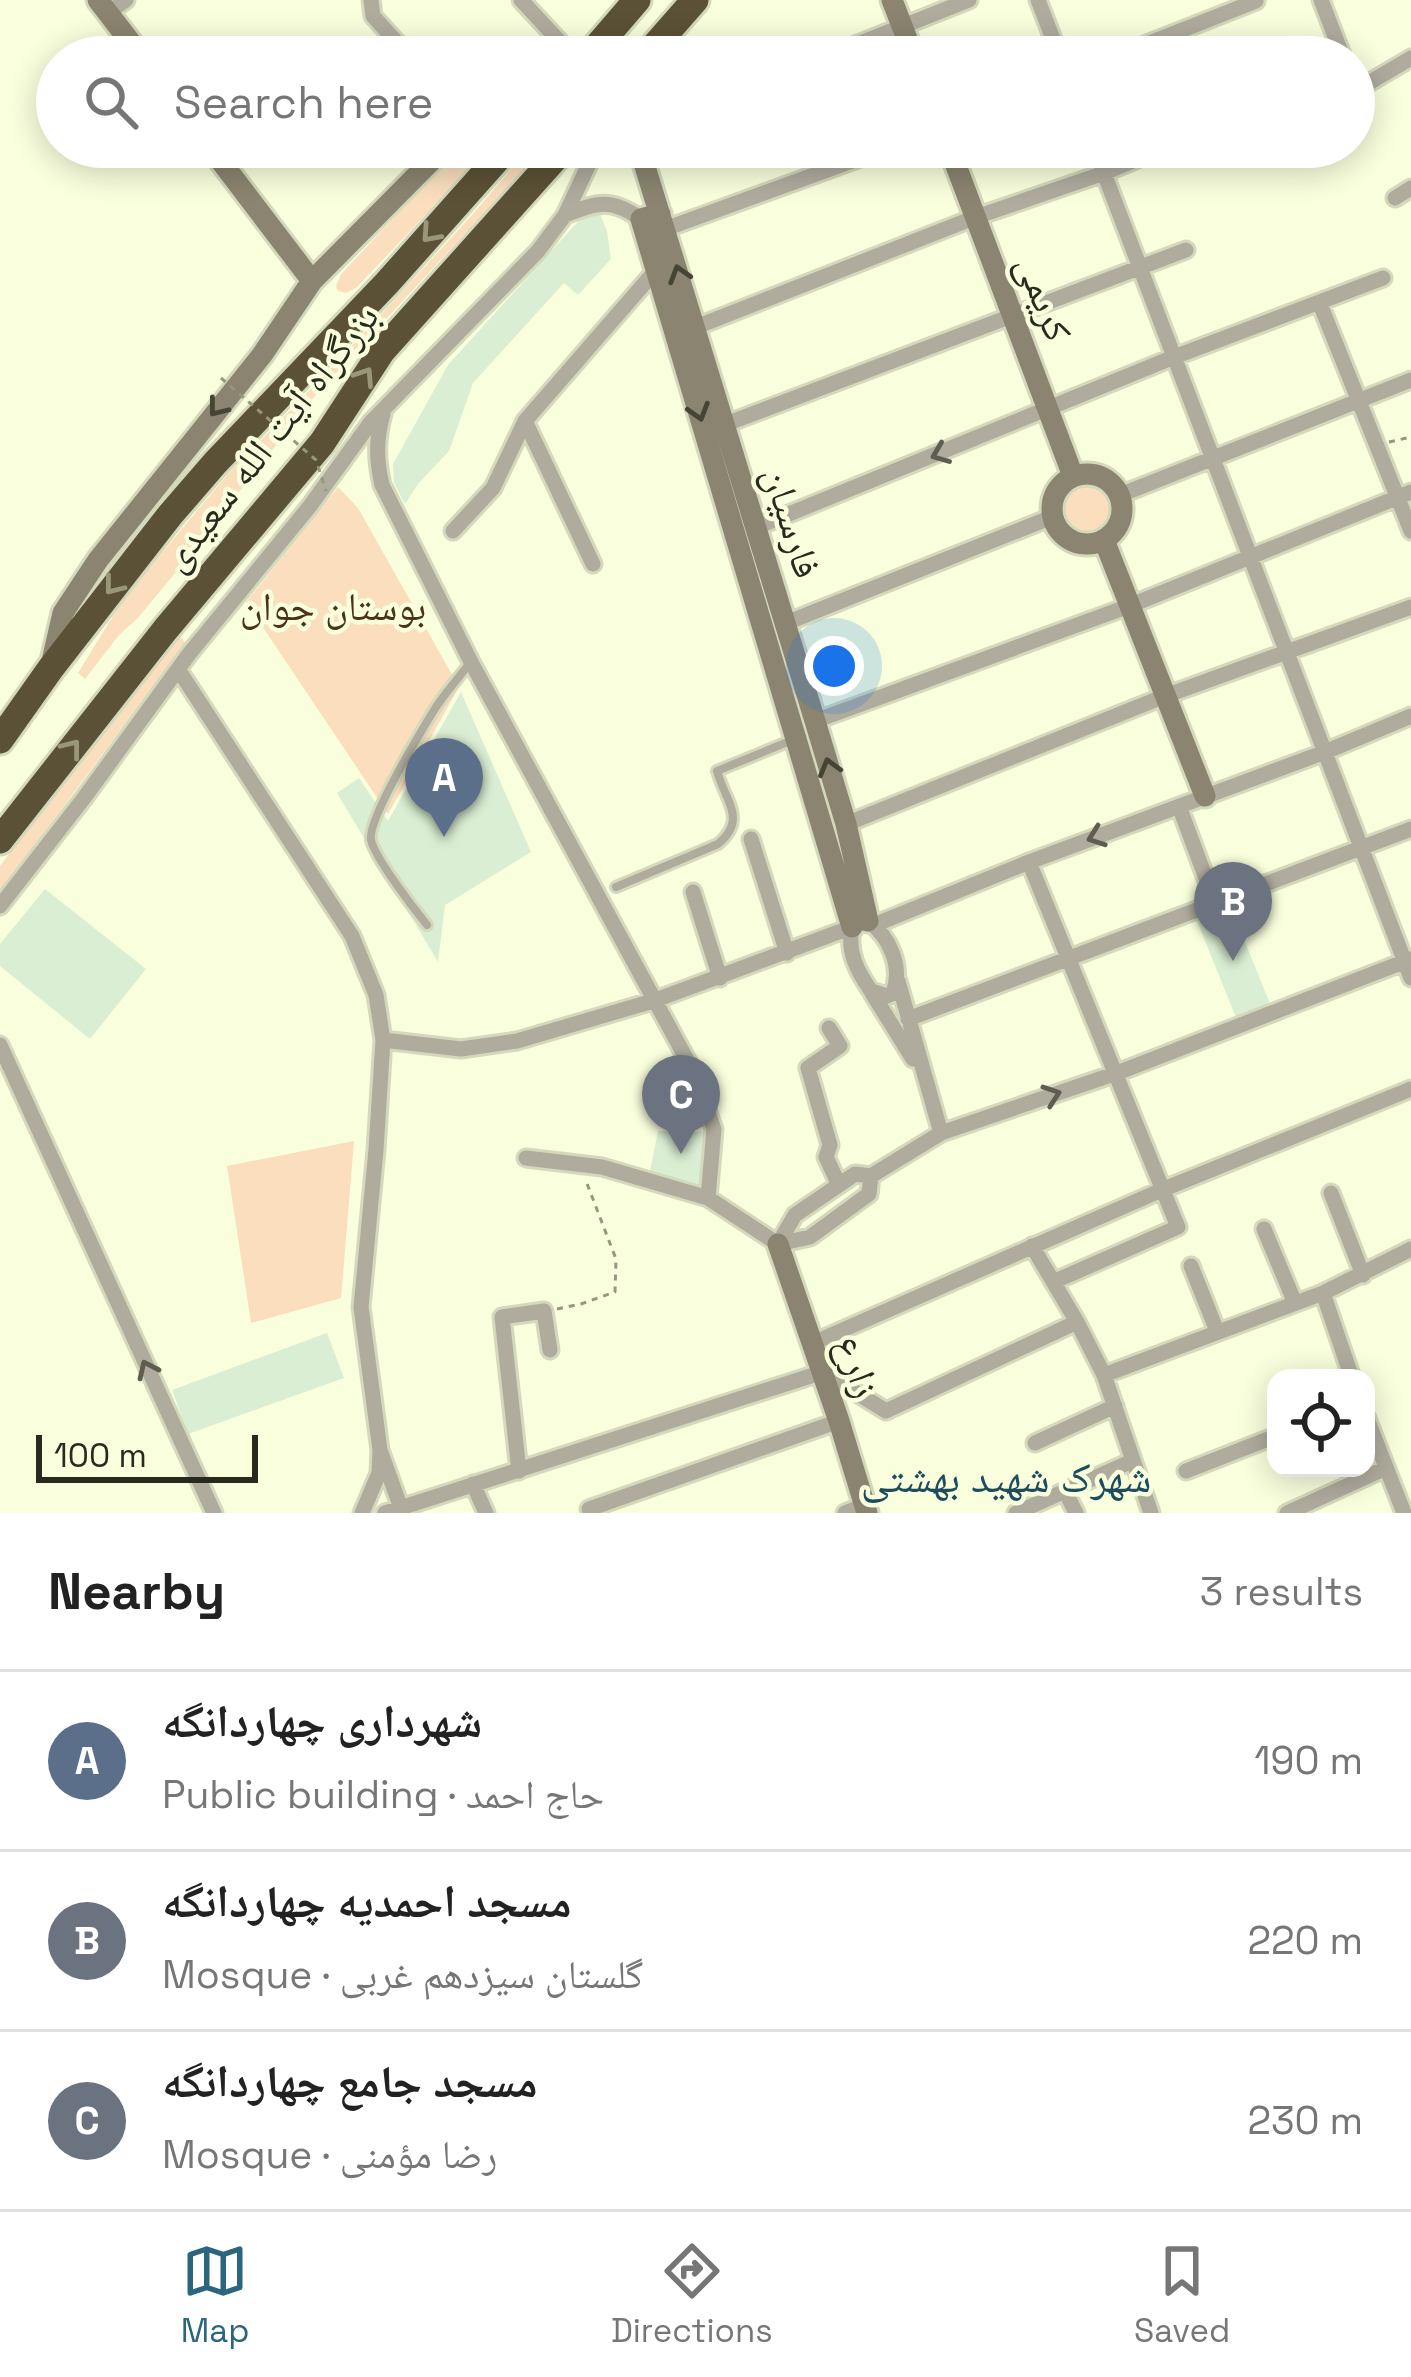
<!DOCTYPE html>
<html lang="en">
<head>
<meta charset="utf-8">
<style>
	:root { --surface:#fff; --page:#f2f2f2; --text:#222; --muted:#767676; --line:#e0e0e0; --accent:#2b667e }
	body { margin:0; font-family:"Space Grotesk","Noto Naskh Arabic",sans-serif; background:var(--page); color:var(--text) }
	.controls { position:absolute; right:36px; bottom:36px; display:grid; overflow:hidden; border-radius:24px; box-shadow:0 6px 30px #0003 }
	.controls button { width:108px; height:108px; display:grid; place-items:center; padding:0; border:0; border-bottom:3px solid var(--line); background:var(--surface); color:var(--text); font:60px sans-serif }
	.scale { position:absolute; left:36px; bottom:30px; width:222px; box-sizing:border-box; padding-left:12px; border:6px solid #282a1d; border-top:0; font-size:33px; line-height:42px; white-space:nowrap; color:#282a1d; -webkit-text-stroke:9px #f9ffdd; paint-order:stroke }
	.you { position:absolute; left:834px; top:666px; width:42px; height:42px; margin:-30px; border:9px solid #fff; border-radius:50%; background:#1a73e8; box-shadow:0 0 0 18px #1a73e833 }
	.badge { display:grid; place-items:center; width:78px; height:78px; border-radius:50%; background:var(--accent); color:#fff; font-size:39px; font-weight:700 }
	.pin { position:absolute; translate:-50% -99px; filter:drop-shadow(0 3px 6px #0008) }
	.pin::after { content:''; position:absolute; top:63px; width:42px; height:36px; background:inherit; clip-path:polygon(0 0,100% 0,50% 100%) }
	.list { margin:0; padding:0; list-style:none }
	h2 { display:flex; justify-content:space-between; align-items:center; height:156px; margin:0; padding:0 48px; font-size:51px }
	h2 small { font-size:39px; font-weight:400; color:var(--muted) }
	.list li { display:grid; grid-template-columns:78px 1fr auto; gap:36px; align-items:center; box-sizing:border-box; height:180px; padding:0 48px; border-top:3px solid var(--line) }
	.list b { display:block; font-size:45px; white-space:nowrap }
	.list p { margin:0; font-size:39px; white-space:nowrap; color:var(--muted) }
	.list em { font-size:39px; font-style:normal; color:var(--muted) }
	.icon { flex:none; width:66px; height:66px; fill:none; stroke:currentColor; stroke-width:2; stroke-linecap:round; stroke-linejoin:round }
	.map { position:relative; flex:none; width:1411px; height:1513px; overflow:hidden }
	.search { position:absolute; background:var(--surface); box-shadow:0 6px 30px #0003; left:36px; right:36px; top:36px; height:132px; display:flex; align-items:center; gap:30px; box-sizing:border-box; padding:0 42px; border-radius:66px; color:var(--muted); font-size:45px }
	.sheet { height:696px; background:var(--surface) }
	nav { display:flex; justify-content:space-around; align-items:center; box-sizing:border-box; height:168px; border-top:3px solid var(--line); background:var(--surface); font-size:33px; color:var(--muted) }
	nav a { display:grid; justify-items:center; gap:6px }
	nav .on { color:var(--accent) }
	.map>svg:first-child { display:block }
</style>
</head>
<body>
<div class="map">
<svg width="1411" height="1513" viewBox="0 0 1411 1513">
	<rect width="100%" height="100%" fill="#f9ffdd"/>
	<!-- green -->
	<path fill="#fadebe" d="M464 147H490L356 288 346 293 338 291 336 286 341 274 437 172Z
		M530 147H545L314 397 176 572 138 618 119 635 85 679 78 673 124 598 227 475 339 360 472 215Z
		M1060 508a27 27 0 1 1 54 0a27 27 0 1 1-54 0Z
		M338 487 358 508 459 687 388 814 246 602Z
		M180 635 185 643 0 892V866L170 640Z
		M354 1141 341 1298 251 1323 227 1166Z"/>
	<!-- building -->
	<path fill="#d9eed2" d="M600 214 607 231 611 259 578 295 564 283 473 383 449 451 418 484 405 504 394 483 393 464 448 365 583 216Z
		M461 692 531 852 445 905 438 962 337 793 359 778 388 821Z
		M45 889 146 969 90 1039 0 966V944Z
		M1229 903 1271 1006 1237 1020 1195 916Z
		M658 1131 711 1132 704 1192 649 1176Z
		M327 1333 344 1378 188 1434 172 1390Z"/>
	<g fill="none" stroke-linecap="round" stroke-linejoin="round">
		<!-- lane casing -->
		<g stroke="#d3d9ba" stroke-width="14">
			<path id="lane" d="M616 887 718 844C748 819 725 801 717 771L795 739
				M427 925C414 909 375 858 371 840 367 820 423 728 436 707 446 692 459 677 470 663"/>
		</g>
		<!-- street casing -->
		<g stroke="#d3d9ba" stroke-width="21">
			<path id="street" d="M371 0 373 16 410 57
				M521 0 574 57
				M1038 0 1060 57
				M1321 0 1343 57
				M108 13 126 0
				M825 57 969 0
				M1114 57 1256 1
				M1354 79 1367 84 1411 58
				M1094 147 1411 978
				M1395 198 1411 188
				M565 215C598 202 611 198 641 219
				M665 229 891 147
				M1320 304 1411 531
				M696 327 976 217 1104 173 1166 147
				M383 414C376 439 376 459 382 485L471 662 692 1069 714 1129 708 1198
				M525 421 593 564
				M726 424 1186 250
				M1120 495 1411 380
				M757 527 1174 357 1383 278
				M453 531 493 488 525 421 657 269
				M786 623 1052 517
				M178 669 352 936 376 995 383 1040 376 1150 361 1307 380 1450
				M815 721 1129 606 1411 492
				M1179 806 1208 884
				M846 824 1165 696 1411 607
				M751 839 787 953
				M1029 862 1178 1227 1053 1282
				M693 892 720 978
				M0 906 84 798 189 654 310 506 371 422 538 251 565 215 597 147
				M868 921C890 937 903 967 893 993L887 996 871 991C857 971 847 952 852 927Z
				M874 925 1029 862 1325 752 1411 716
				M872 993 913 1059
				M908 1019 1411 829
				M829 1028 840 1046 808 1068 830 1145 826 1157 839 1185
				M383 1040 461 1049 517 1041 653 1001 852 927
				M0 1045 214 1513
				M941 1133 1117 1073 1411 959
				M526 1158 602 1167 708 1198 778 1244
				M1331 1193 1363 1275
				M1264 1229 1295 1303
				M778 1244 795 1215 855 1174 871 1176 941 1133 898 981
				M778 1244 810 1237 869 1194 871 1176
				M1032 1246 1077 1322 1104 1375 1151 1513
				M1191 1266 1217 1331
				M1323 1293 1352 1378
				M813 1343 1164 1189 1411 1089
				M1104 1375 1323 1293 1411 1249
				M1366 1416 1404 1513
				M1035 1443 1115 1406
				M519 1471 502 1317 544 1311 550 1350
				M1186 1471 1276 1436
				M473 1484 486 1513
				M1065 1491 1076 1513
				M589 1509 839 1421
				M362 1513 379 1473 380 1450 401 1508
				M385 1513 823 1372 886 1411 1077 1322
				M845 1513 865 1505
				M1016 1513 1132 1461
				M1287 1513 1386 1468"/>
		</g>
		<!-- secondary casing -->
		<g stroke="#d3d9ba" stroke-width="27">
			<path id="secondary" d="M98 0 142 57
				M892 0 914 57
				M210 147 312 281
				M639 147 815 721 846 824 868 921
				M949 147 1073 476
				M660 214 641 219 852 927
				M1052 509a35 35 0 1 1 70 0a35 35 0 1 1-70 0Z
				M1104 540 1205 796
				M52 661 63 613 98 560 262 355 312 281 445 147
				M778 1244 839 1421 867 1513"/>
		</g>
		<!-- highway casing -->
		<g stroke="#d3d9ba" stroke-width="33">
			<path id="highway" d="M588 57 637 0
				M645 57 695 0
				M0 740 51 668 170 515 215 463 387 283 508 147
				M0 840 165 630 322 443 382 351 565 147"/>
		</g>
		<!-- path -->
		<path stroke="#949880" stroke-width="3" stroke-dasharray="6 6" stroke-linecap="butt" d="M1389 442 1411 437
			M557 1309 581 1304 615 1292 616 1259 586 1181"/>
		<!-- lane -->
		<use href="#lane" stroke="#afab9d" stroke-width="8"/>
		<!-- street -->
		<use href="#street" stroke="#afab9d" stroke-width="15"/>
		<!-- secondary -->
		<use href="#secondary" stroke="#8a8470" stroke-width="21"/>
		<!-- highway -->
		<use href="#highway" stroke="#5b5136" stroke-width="27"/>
		<!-- path-bridge -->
		<path stroke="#949880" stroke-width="3" stroke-dasharray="6 6" stroke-linecap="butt" d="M221 378 316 460 326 491"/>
	</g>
	<!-- one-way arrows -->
	<defs><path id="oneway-chevron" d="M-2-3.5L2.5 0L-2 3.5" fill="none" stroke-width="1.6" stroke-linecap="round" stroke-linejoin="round" transform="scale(3)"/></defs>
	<g stroke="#9a9779">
		<use href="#oneway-chevron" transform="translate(430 234) rotate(132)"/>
		<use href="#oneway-chevron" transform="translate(365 376) rotate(-57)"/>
		<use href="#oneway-chevron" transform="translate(113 586) rotate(128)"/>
		<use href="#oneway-chevron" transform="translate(72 748) rotate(-52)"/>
	</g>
	<g stroke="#454536">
		<use href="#oneway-chevron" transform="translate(679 274) rotate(-107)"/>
		<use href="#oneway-chevron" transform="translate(217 408) rotate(128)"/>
		<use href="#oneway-chevron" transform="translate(699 412) rotate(73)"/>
		<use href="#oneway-chevron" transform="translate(829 767) rotate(-106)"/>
	</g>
	<g stroke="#5e5e50">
		<use href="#oneway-chevron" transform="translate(940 454) rotate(158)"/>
		<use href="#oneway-chevron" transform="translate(1096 837) rotate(160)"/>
		<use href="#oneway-chevron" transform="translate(1052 1095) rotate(-19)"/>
		<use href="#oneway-chevron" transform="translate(147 1369) rotate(-115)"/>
	</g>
	<g text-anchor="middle" stroke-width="9" stroke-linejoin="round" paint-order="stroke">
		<!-- street labels -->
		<g font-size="39" fill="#282a1d" stroke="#f9ffdd">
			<text transform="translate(1045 298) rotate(69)" y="14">کریمی</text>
			<text transform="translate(269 437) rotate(-52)" y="14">بزرگراه آیت الله سعیدی</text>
			<text transform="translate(793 522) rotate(73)" y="14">فارسیان</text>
			<text transform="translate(859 1366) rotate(71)" y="14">زارع</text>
		</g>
		<!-- park labels -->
		<g font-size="39" fill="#4a3317" stroke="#f9ffdd">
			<text x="333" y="620">بوستان جوان</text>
		</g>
		<!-- neighbourhood labels -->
		<g font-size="42" fill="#1d4c5f" stroke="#f9ffdd">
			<text x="1006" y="1492">شهرک شهید بهشتی</text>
		</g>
	</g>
</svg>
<div class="controls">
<button><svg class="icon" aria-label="locate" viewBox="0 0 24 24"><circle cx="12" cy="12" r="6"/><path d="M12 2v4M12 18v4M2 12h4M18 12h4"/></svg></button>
</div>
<div class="scale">100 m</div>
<div class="you"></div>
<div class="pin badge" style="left:444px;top:837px;background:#5c6f8a">A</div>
<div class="pin badge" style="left:1233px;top:961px;background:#6b7280">B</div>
<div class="pin badge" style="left:681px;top:1154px;background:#6b7280">C</div>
<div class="search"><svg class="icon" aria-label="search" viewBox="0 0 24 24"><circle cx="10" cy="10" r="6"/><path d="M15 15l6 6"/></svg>Search here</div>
</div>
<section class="sheet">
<h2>Nearby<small>3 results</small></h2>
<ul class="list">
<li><span class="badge" style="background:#5c6f8a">A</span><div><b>شهرداری چهاردانگه</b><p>Public building · حاج احمد</p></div><em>190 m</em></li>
<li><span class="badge" style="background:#6b7280">B</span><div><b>مسجد احمدیه چهاردانگه</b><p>Mosque · گلستان سیزدهم غربی</p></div><em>220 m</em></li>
<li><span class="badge" style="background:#6b7280">C</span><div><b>مسجد جامع چهاردانگه</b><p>Mosque · رضا مؤمنی</p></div><em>230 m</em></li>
</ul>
</section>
<nav>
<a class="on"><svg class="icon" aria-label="map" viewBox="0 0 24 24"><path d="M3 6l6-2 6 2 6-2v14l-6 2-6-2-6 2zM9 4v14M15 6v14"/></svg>Map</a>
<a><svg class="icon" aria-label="directions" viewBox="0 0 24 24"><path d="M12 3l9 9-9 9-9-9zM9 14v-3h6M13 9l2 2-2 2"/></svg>Directions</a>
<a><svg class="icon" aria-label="saved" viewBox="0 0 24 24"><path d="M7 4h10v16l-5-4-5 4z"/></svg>Saved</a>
</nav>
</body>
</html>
